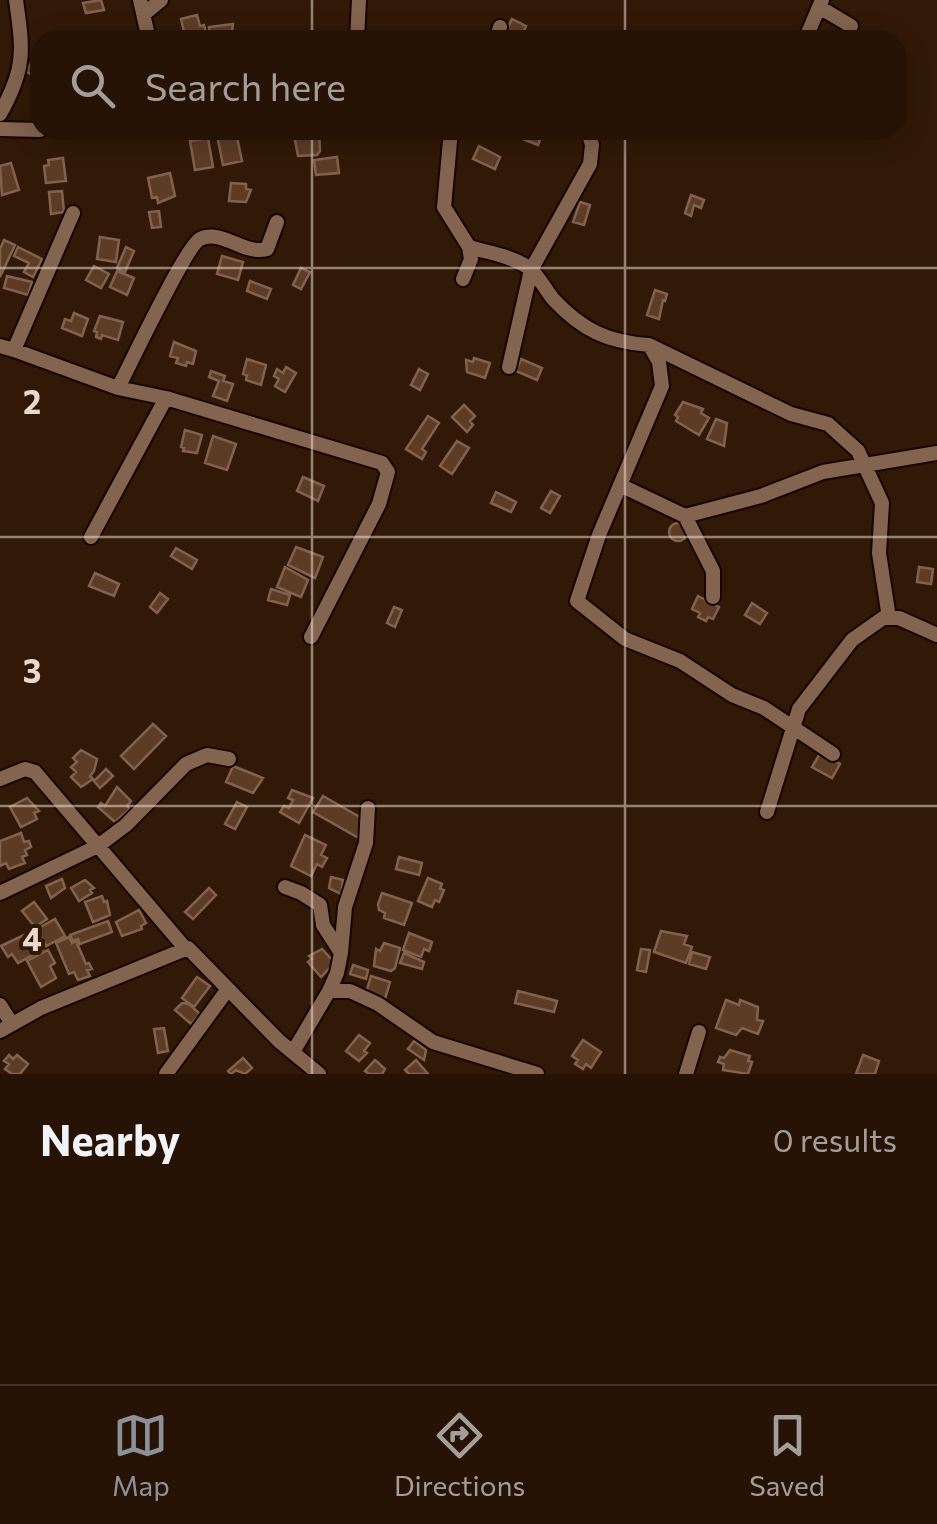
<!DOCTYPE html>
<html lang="en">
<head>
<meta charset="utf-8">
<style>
	:root { --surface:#261305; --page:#322013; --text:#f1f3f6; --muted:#a49e9a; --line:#423227; --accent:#8c9099 }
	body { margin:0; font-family:Commissioner,sans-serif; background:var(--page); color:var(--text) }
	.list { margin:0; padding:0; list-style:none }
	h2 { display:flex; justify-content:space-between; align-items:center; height:130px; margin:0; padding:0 40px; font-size:42px }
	h2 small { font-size:32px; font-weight:400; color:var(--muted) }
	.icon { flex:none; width:55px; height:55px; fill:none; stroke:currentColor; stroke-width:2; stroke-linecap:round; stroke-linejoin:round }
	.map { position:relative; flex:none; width:937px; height:1074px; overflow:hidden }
	.search { position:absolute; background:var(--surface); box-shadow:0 5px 25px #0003; left:30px; right:30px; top:30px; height:110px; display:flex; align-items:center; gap:25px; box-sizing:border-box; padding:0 35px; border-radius:30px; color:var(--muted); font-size:38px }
	.sheet { height:310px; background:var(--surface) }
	nav { display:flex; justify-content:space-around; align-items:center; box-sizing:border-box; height:140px; border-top:2px solid var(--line); background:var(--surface); font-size:28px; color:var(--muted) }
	nav a { display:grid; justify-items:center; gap:5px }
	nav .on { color:var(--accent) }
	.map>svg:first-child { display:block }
</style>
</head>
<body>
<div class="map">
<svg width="937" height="1074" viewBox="0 0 937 1074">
	<rect width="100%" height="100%" fill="#321907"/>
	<!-- building -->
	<path fill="#5d3c26" stroke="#81624f" stroke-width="2.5" d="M101 0 104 10 86 13 83 3Z
		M197 15 200 26 204 25 208 40H186L181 19Z
		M512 19 526 26 520 40 504 35Z
		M233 24 231 40H211L209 27Z
		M37 54 40 72 37 70 33 76 26 71Z
		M293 130H319L320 151 317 155 298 156Z
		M527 130 543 132 538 145 523 139Z
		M236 132 242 161 223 165 217 135Z
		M208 138 213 167 195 170 190 141Z
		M479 146 500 157 495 169 473 159Z
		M337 157 339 173 316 175 314 160Z
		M63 158 66 181 46 183 44 166 49 165 48 160Z
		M11 163 19 190 2 195 0 166Z
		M170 173 175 196 158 203 157 197 152 198 148 178Z
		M231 183 246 184V189L251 190 246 202 229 201Z
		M62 191 64 212 51 214 49 192Z
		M691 195 704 200 701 208 694 205 691 216 685 213Z
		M580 202 590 205 584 225 573 222Z
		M159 211 161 227 152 228 149 212Z
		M100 237 119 240 116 262 97 259Z
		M4 240 15 245 0 277V249Z
		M18 247 42 259 33 277 24 272 29 263 14 256Z
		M126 247 134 251 125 272 117 268Z
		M222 256 243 262 238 280 217 274Z
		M94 266 109 274 101 288 86 280Z
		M301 268 310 272 301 289 293 285Z
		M117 271 134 278 127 295 110 287Z
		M7 276 32 282 28 295 4 288Z
		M250 281 271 289 267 299 247 291Z
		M655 290 667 294 665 301 663 300 659 319 647 315Z
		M74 313 88 319 82 336 62 328 65 319 71 321Z
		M100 316 123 322 118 340 102 335 101 339 96 337 97 332 94 331Z
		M174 342 196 351 193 364 187 362 186 366 176 363 178 358 170 356Z
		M474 358 490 363 485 378 467 372 466 360 473 362Z
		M247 359 266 365 261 385 246 380 247 375 243 374Z
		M521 359 542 368 537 380 516 371Z
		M286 367 296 373 285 392 275 386 279 379 274 376 277 369 283 373Z
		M419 369 428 374 420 390 411 385Z
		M211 371 225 376 223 381 233 384 227 401 213 396 219 381 209 377Z
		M683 402 703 409 701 413 709 418 699 435 676 421 678 417 675 415Z
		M464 405 475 416 470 421 473 425 467 432 452 417Z
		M428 416 439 423 422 449 426 452 422 459 406 449Z
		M716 419 727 423 724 446 707 439Z
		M185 430 202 435 197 453 183 451 184 448 181 447Z
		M213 436 236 444 227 470 205 463Z
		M457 441 469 448 452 474 440 466Z
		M303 477 324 486 318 501 297 491Z
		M551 491 560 496 550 513 541 508Z
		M496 492 516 502 511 512 491 503Z
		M669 532a9 9 0 1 1 18 0a9 9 0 1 1-18 0Z
		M296 547 323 557 315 578 288 565Z
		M176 548 197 560 192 569 171 556Z
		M285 567 308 580 301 597 277 587Z
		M919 567 933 569 931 584 917 582Z
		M95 573 119 584 114 596 89 586Z
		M271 589 290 595 287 605 268 600Z
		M160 593 168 599 157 613 150 607Z
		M698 596 719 607 713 619 708 617 706 621 698 617 700 613 692 609Z
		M752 603 767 613 760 624 745 615Z
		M394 607 402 610 395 627 387 623Z
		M153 724 166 736 134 769 121 756Z
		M81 750 97 759 94 771 90 776 93 779 81 787 71 777 76 772 71 767 77 762 73 758Z
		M821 752 840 764 832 778 812 767Z
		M233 766 263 778 253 793 226 782Z
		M106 769 113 776 100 788 94 781Z
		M117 787 131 801 127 806 130 809 115 822 98 807 101 803 105 806Z
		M292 790 313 798 299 823 280 812 284 806 289 808 293 800 288 798Z
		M323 796 365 820 357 837 313 812Z
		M27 798 39 811 34 813 37 819 21 827 10 807Z
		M237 802 247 807 235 829 225 824Z
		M21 833 24 842 29 841 31 847 25 850 27 855 22 857 25 863 9 869 6 863 0 866V841Z
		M305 835 326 845 321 855 327 858 322 867 317 864 311 876 291 866Z
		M399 857 422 863 419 875 396 869Z
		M331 877 343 880 341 894 329 888Z
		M428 878 442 884 440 889 444 890 439 902 435 900 432 907 418 901Z
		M62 879 65 888 51 898 46 886Z
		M85 880 94 888 90 890 92 893 79 901 71 888Z
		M209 888 216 895 193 919 185 912Z
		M382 893 412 903 404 925 384 918 385 913 379 910 378 904Z
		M102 896 104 902 107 901 110 915 93 922 85 902Z
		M34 902 47 919 35 927 22 911Z
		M139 910 146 923 141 926 142 929 122 936 116 922Z
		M55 919 65 936 46 946 37 929Z
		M108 921 112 932 80 944 78 939 73 941 70 935Z
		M32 931 43 949 18 963 12 954 8 957 1 946Z
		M661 931 687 936 684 944 692 947 686 963 654 952Z
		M409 933 432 942 429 951 424 949 421 957 403 950Z
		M69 937 72 943 76 941 86 964 89 963 92 969 87 970 90 976 78 980 74 972 69 974 56 943Z
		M384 943 400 948 395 968 391 971 374 966 376 949 380 951Z
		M322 949 335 963 321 977 308 962 312 959 309 956Z
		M641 949 650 950 646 972 637 970Z
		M48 950 55 963 50 966 56 978 41 987 27 961Z
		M692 952 710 957 706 969 689 964Z
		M404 953 424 962 422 969 400 963Z
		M353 965 368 970 366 979 350 974Z
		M371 976 390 982 385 999 366 993Z
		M197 977 210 986 194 1007 182 998Z
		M518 991 557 1001 554 1012 515 1003Z
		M726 1000 739 1005 740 1000 758 1007 757 1020 763 1021 758 1034 742 1028 736 1035 716 1028Z
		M182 1003 189 1004 200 1014 191 1024 175 1010Z
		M164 1028 168 1051 158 1053 154 1029Z
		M359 1035 370 1043 364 1051 367 1053 359 1061 346 1051Z
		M583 1040 601 1052 591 1068 586 1064 583 1069 575 1064 578 1060 572 1056Z
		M414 1041 426 1050 424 1060 408 1049Z
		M730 1050 750 1056 748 1061 752 1062 748 1074 723 1070 724 1064 718 1062 720 1057 724 1058Z
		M9 1055 13 1059 17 1055 28 1064 20 1074H12L5 1069 9 1064 4 1061Z
		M863 1055 879 1061 875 1074H856Z
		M243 1058 252 1068 245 1074 236 1070 231 1074 228 1071Z
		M375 1060 385 1069 382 1074H369L365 1071Z
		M416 1060 428 1074H409L405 1070Z"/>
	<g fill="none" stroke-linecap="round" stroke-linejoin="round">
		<!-- minor casing -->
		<g stroke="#190400" stroke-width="18">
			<path id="minor" d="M140 0 149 40
				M819 7 851 26
				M144 14 161 0
				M357 40 359 0
				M496 40 500 27
				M805 40 822 0
				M0 114C26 68 23 50 16 0
				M0 129 40 130
				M451 130 444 207 469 247C489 253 512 256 529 268 539 276 545 289 553 299 582 330 607 342 649 345L791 414 828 424 858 451 882 503 879 553 889 618
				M463 279 471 259 469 247
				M0 346 14 350 73 213
				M650 346 659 362 662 386 599 535 577 601 625 639 680 661 732 695 764 708 833 754
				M14 350 118 388 166 398 382 463 388 472 379 504 311 637
				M509 367 531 270 590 164 592 145 588 131 584 130
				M118 388C130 365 186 246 200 239 221 228 245 256 267 249L277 222
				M622 486 685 516 761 496 823 472 937 453
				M685 516 713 571V597
				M91 537 166 398
				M0 779 25 769 35 772 185 948
				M767 812 799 709 852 640 883 618H899L937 635
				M285 887 301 893 320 905 323 925 341 953 337 973 329 991H350L378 1004 433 1042 537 1074
				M0 893 98 846 126 825 186 764 207 755 229 759
				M341 953 345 907 366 843 368 808
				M0 1005 12 1024
				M0 1031 41 1008 188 948 279 1041 319 1074
				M293 1052 329 991
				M166 1074 228 989
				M686 1074 699 1032"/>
		</g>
		<!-- minor -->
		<use href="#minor" stroke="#826450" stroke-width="14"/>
	</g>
	<!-- grid -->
	<path fill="none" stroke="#e9d8cd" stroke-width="2.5" stroke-opacity="0.55" d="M312 0V40M625 0V40M312 130V1074M625 130V1074M0 268H937M0 537H937M0 806H937"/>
	<g font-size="32" text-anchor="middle" font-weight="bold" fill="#e9d8cd" stroke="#321907" stroke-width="8" stroke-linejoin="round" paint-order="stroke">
		<text x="32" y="414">2</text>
		<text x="32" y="683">3</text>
		<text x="32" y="951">4</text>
	</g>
</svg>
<div class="search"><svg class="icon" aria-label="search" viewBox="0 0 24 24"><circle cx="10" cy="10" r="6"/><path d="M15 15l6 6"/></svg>Search here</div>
</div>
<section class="sheet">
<h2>Nearby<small>0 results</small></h2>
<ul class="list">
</ul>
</section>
<nav>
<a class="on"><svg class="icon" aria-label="map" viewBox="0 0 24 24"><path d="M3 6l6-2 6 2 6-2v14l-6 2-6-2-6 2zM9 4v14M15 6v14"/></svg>Map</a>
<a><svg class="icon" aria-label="directions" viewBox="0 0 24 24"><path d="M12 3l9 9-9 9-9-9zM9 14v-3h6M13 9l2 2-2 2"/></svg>Directions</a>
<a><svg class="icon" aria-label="saved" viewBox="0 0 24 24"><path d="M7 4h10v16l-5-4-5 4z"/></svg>Saved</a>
</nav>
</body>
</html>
